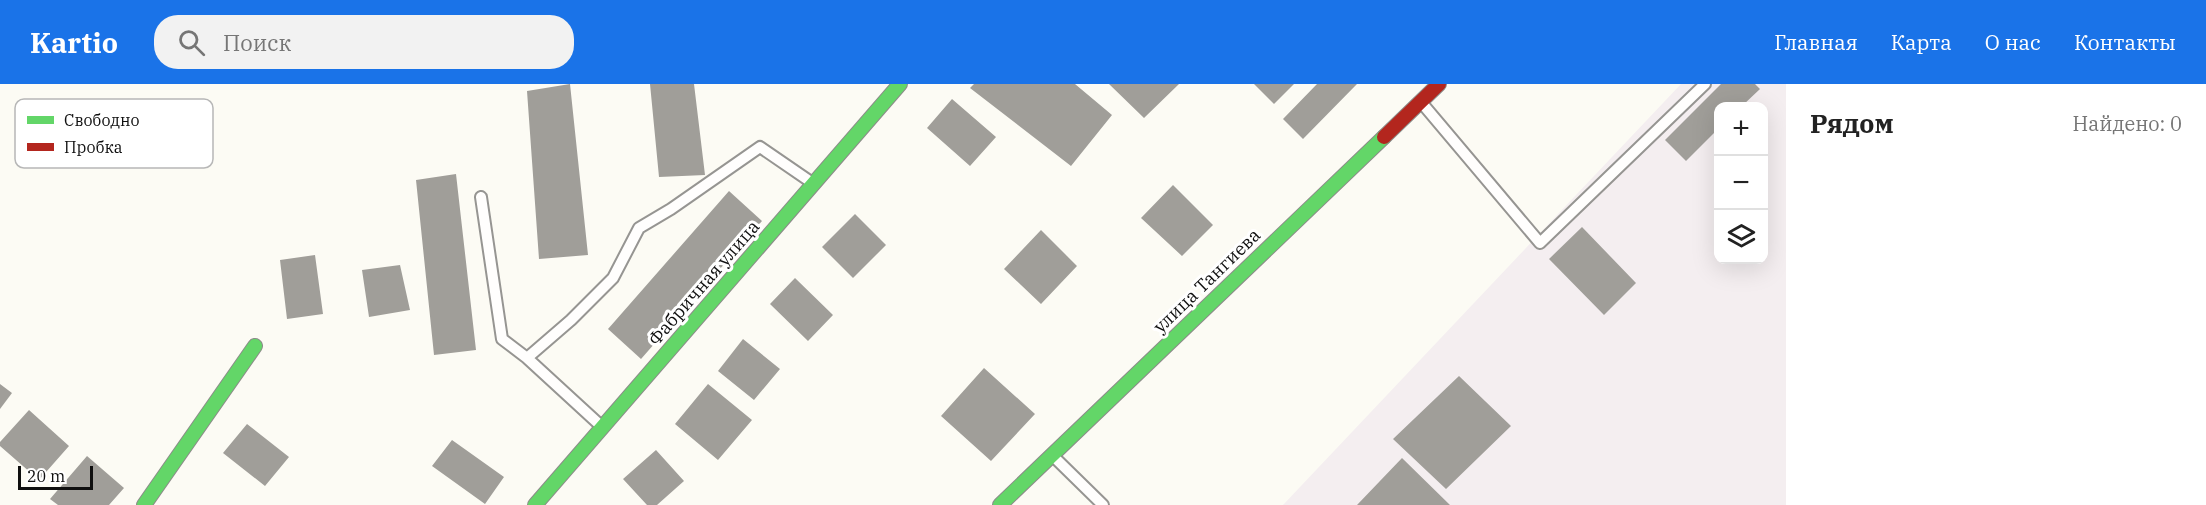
<!DOCTYPE html>
<html lang="ru">
<head>
<meta charset="utf-8">
<style>
	:root { --surface:#fff; --page:#f2f2f2; --text:#222; --muted:#767676; --line:#e0e0e0; --accent:#1a73e8 }
	body { margin:0; font-family:"IBM Plex Serif",serif; background:var(--page); color:var(--text) }
	.controls { position:absolute; right:18px; top:18px; display:grid; overflow:hidden; border-radius:12px; box-shadow:0 6px 24px #0002 }
	.controls button { width:54px; height:54px; display:grid; place-items:center; padding:0; border:0; border-bottom:2px solid var(--line); background:var(--surface); color:var(--text); font:30px sans-serif }
	.scale { position:absolute; left:18px; bottom:15px; width:75px; box-sizing:border-box; padding-left:6px; border:3px solid #0f0f0f; border-top:0; font-size:16px; line-height:21px; white-space:nowrap; color:#0f0f0f; -webkit-text-stroke:4px #fff; paint-order:stroke }
	.list { margin:0; padding:0; list-style:none }
	h2 { display:flex; justify-content:space-between; align-items:center; height:78px; margin:0; padding:0 24px; font-size:26px }
	h2 small { font-size:20px; font-weight:400; color:var(--muted) }
	.icon { flex:none; width:33px; height:33px; fill:none; stroke:currentColor; stroke-width:2; stroke-linecap:round; stroke-linejoin:round }
	.map { position:relative; flex:none; width:1786px; height:421px; overflow:hidden }
	header { display:flex; align-items:center; gap:36px; box-sizing:border-box; height:84px; padding:0 30px; background:var(--accent); color:#fff }
	header strong { font-size:28px }
	nav { display:flex; gap:33px; margin-inline-start:auto; font-size:21px }
	.search { width:420px; height:54px; background:var(--page); display:flex; align-items:center; gap:15px; box-sizing:border-box; padding:0 21px; border-radius:24px; color:var(--muted); font-size:22px }
	main { display:flex }
	aside { flex:1; background:var(--surface) }
	.map>svg:first-child { display:block }
</style>
</head>
<body>
<header>
<strong>Kartio</strong>
<div class="search"><svg class="icon" aria-label="search" viewBox="0 0 24 24"><circle cx="10" cy="10" r="6"/><path d="M15 15l6 6"/></svg>Поиск</div>
<nav><a>Главная</a><a>Карта</a><a>О нас</a><a>Контакты</a></nav>
</header>
<main>
<div class="map">
<svg width="1786" height="421" viewBox="0 0 1786 421">
	<rect width="100%" height="100%" fill="#fcfbf4"/>
	<!-- industrial -->
	<path fill="#f4eef0" fill-rule="evenodd" d="M1681 0H1786V421H1283ZM1718 22H1764V176H1718Z"/>
	<!-- building -->
	<path fill="#a09e99" d="M570 0 588 171 539 175 527 7Z
		M650 0H694L705 91 659 93Z
		M974 0H1075L1112 31 1071 82 970 4Z
		M1109 0H1179L1144 34Z
		M1254 0H1294L1274 20Z
		M1317 0H1357L1303 55 1283 35Z
		M1721 0H1755L1760 5 1742 22H1718V45L1686 77 1665 56Z
		M952 15 996 53 970 82 927 44Z
		M456 90 476 266 434 271 416 96Z
		M1173 101 1213 141 1182 172 1141 134Z
		M729 107 762 137 641 275 608 245Z
		M855 130 886 161 853 194 822 163Z
		M1582 143 1636 199 1604 231 1549 175Z
		M1041 146 1077 182 1041 220 1004 185Z
		M315 171 323 230 287 235 280 176Z
		M400 181 410 226 369 233 362 186Z
		M795 194 833 231 808 257 770 220Z
		M743 255 780 285 754 316 718 287Z
		M984 284 1035 330 991 377 941 332Z
		M1459 292 1511 342 1446 405 1393 355Z
		M0 300 12 309 0 325Z
		M708 300 752 336 718 376 675 340Z
		M29 326 69 362 39 396 0 362V358Z
		M247 340 289 373 265 402 223 369Z
		M452 356 504 393 485 420 432 382Z
		M656 366 684 397 657 421H647L623 395Z
		M87 372 124 404 109 421H58L50 415Z
		M1402 374 1450 421H1357Z"/>
	<g fill="none" stroke-linecap="round" stroke-linejoin="round">
		<!-- lane casing -->
		<g stroke="#969592" stroke-width="14">
			<path id="lane" d="M1421 18 1540 159 1705 0
				M481 113 502 255 527 274
				M600 341 527 274 571 236 613 194 639 144 671 125 760 63 811 98
				M1054 373 1103 421"/>
		</g>
		<!-- fast casing -->
		<g stroke="#8c8c89" stroke-width="16">
			<path id="fast" d="M144 421 255 262
				M535 421 900 0
				M1000 421 1384 53"/>
		</g>
		<!-- jam casing -->
		<g stroke="#8c8c89" stroke-width="16">
			<path id="jam" d="M1384 53 1439 0"/>
		</g>
		<!-- lane -->
		<use href="#lane" stroke="#fffefd" stroke-width="10"/>
		<!-- fast -->
		<use href="#fast" stroke="#63d668" stroke-width="14"/>
		<!-- jam -->
		<use href="#jam" stroke="#b3261e" stroke-width="14"/>
	</g>
	<g text-anchor="middle" stroke-width="6" stroke-linejoin="round" paint-order="stroke">
		<!-- street labels -->
		<g font-size="18" fill="#0f0f0f" stroke="#fff">
			<text transform="translate(1207 197) rotate(-44)" y="6">улица Тангиева</text>
			<text transform="translate(704 199) rotate(-49)" y="6">Фабричная улица</text>
		</g>
	</g>
	<!-- legend -->
	<rect x="15" y="15" width="198" height="69" rx="9" fill="#fff" stroke="#b7b7b7" stroke-width="1.5"/>
	<rect x="27" y="32" width="27" height="8" fill="#63d668"/>
	<rect x="27" y="59" width="27" height="8" fill="#b3261e"/>
	<g font-size="16" fill="#0f0f0f">
		<text x="64" y="42">Свободно</text>
		<text x="64" y="69">Пробка</text>
	</g>
</svg>
<div class="controls">
<button>+</button>
<button>−</button>
<button><svg class="icon" aria-label="layers" viewBox="0 0 24 24"><path d="M12 4l9 5-9 5-9-5zM3 14l9 5 9-5"/></svg></button>
</div>
<div class="scale">20 m</div>
</div>
<aside>
<h2>Рядом<small>Найдено: 0</small></h2>
<ul class="list">
</ul>
</aside>
</main>
</body>
</html>
